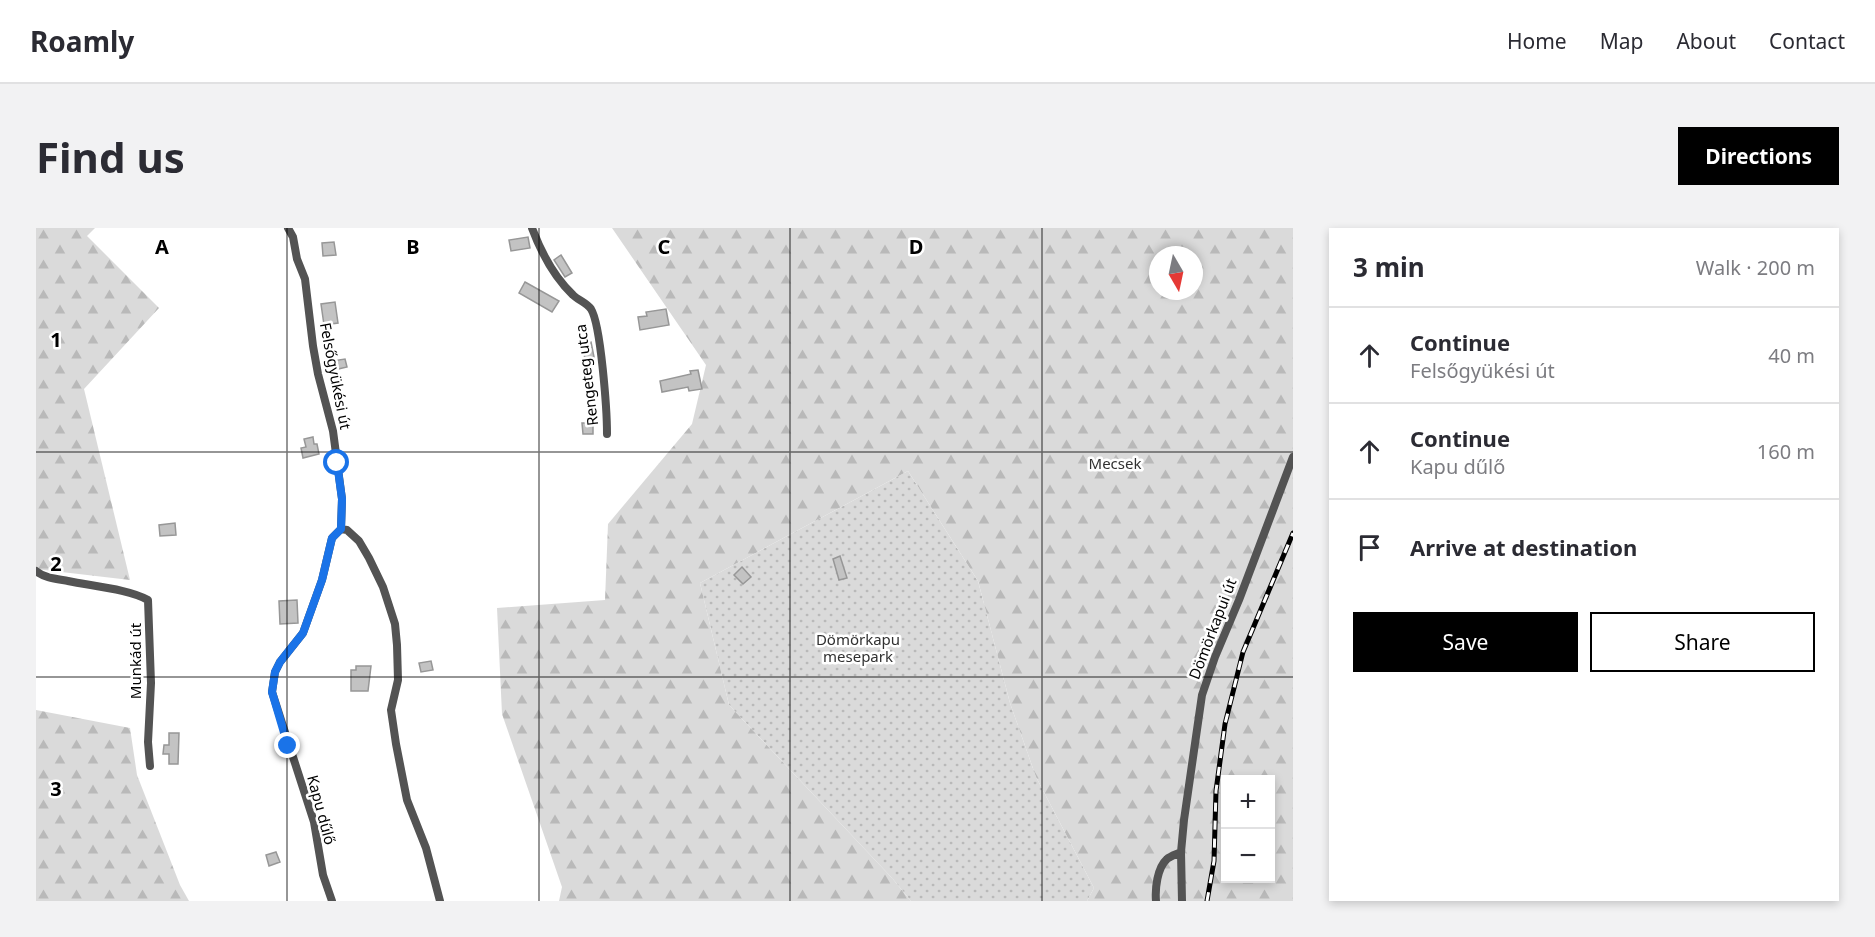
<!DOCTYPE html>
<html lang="en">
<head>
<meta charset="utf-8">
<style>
	:root { --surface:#fff; --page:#f2f2f3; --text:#2b2b33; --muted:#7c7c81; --line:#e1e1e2; --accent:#000 }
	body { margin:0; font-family:"Noto Sans",sans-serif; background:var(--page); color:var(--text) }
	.controls { position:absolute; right:18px; bottom:18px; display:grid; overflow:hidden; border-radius:0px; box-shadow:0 3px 9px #0003 }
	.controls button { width:54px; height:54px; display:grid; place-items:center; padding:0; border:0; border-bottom:2px solid var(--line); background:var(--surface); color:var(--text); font:30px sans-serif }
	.compass { position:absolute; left:1113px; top:18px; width:54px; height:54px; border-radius:50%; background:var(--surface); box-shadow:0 3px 9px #0003; rotate:171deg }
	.stop { position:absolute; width:18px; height:18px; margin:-14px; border:4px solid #1a73e8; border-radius:50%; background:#fff }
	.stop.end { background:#1a73e8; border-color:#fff; box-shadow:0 2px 6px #0008 }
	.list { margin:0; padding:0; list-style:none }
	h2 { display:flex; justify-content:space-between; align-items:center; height:78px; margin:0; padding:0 24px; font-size:26px }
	h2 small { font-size:20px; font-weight:400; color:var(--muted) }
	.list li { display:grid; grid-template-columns:39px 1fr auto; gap:18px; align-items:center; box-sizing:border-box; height:96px; padding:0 24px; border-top:2px solid var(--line) }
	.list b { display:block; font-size:22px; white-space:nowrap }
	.list p { margin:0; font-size:20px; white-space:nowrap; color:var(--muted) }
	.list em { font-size:20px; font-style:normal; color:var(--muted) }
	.actions { display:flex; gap:12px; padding:18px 24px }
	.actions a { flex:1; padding:14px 0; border:2px solid var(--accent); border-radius:0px; text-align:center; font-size:21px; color:var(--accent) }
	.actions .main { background:var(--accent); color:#fff }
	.icon { flex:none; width:33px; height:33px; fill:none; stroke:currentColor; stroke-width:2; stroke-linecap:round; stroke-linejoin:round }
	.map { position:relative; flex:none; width:1257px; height:673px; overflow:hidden; border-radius:0px }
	header { display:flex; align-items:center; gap:36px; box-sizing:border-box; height:84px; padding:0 30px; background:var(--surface); border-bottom:2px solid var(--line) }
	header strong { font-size:28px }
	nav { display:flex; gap:33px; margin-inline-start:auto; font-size:21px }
	.intro { display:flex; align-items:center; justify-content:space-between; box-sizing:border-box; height:144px; padding:0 36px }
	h1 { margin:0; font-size:42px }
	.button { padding:15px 27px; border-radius:0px; background:var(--accent); color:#fff; font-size:21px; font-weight:700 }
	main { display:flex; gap:36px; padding:0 36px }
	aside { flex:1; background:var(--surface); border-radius:0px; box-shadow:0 3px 9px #0003 }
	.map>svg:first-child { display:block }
</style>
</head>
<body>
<header>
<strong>Roamly</strong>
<nav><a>Home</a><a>Map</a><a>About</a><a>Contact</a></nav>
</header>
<div class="intro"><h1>Find us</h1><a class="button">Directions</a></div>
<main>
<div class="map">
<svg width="1257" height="673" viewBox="0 0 1257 673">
	<defs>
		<pattern id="green-dots" width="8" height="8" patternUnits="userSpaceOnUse" patternTransform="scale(1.5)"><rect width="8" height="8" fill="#dadada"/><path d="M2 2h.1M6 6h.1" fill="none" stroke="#b9b9b9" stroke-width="1.8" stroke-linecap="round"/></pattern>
		<pattern id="forest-firs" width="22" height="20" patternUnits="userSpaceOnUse" patternTransform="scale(1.5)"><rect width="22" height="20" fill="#dadada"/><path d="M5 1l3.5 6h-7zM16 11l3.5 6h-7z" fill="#b9b9b9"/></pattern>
	</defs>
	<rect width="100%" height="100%" fill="#fff"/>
	<!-- green -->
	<path fill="url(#green-dots)" d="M872 243 942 353 974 475 1000 549 1058 660 1051 673H875L856 650 693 477 664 355Z"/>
	<!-- forest -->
	<path fill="url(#forest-firs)" fill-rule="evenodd" d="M0 0H59L51 8 123 80 48 161 94 352 0 341Z
		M576 0H1257V673H1051L1058 660 1000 549 974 475 942 353 872 243 664 355 693 477 856 650 875 673H523L526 659 466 486 461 380 569 372 572 296 656 196 670 137ZM1122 27H1158V63H1122ZM1190 552H1234V650H1190Z
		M0 482 94 500 101 547 144 657 153 673H0Z"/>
	<!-- building -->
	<path fill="#c3c3c3" stroke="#979797" stroke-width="1.5" d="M492 9 494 20 475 23 473 12Z
		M298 14 300 27 287 28 286 15Z
		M525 27 536 45 529 49 518 32Z
		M489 54 523 73 516 84 483 65Z
		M299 74 302 95 288 97 285 76Z
		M630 81 633 97 604 102 602 89 611 88 610 84Z
		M555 114 558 129 549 131 546 115Z
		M309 131 311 139 298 142 296 133Z
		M662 142 666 161 653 163 652 159 626 164 624 153 655 146 654 143Z
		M546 195H557V206H547Z
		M277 209 278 216H281L283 226 267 230 265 220 270 219 268 211Z
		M139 295 140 307 124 308 123 297Z
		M804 328 811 350 803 352 797 331Z
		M706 339 715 349 707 356 698 347Z
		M261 372 262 395 244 396 243 373Z
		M395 433 397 442 385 444 383 435Z
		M320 438H335L332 463H315V442H320Z
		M133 505H143L142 536H133V526H127L128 517H133Z
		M240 624 244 634 233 638 230 627Z"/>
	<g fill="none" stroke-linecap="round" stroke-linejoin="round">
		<!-- street -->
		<path stroke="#535353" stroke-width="8" d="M252 0 257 9 261 31 269 51 277 118 282 146 297 203 306 271 305 301 311 302 323 313 333 330 347 359 359 396 361 417 362 452 355 482 360 516 371 572 390 620 404 673
			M496 0C505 24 518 49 537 67 542 72 551 75 555 81 565 97 571 183 571 206
			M0 343C8 350 21 351 32 353 55 358 93 361 112 372L115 455 112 514 114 538
			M296 673 287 647 278 594 236 464 239 444 244 434 267 405 286 352 296 310 305 301
			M1120 673C1119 661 1121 640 1131 631 1134 628 1141 626 1145 624
			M1146 673 1145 624 1148 592 1166 467 1179 429 1203 372 1257 229"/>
		<!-- rail casing -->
		<g stroke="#000" stroke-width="5">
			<path id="rail" d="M1171 673 1178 633 1180 563 1189 496 1207 424 1257 305"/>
		</g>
		<!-- rail -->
		<use href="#rail" stroke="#fff" stroke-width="3" stroke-dasharray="9" stroke-linecap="butt"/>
	</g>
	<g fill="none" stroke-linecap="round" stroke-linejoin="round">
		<!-- route -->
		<path stroke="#1a73e8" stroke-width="8" d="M252 518 236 464 239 444 244 434 267 405 286 352 296 310 305 301 306 271 301 235"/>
	</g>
	<!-- grid -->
	<path fill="none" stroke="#000" stroke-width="1.5" stroke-opacity="0.55" d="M251 0V673M503 0V673M754 0V673M1006 0V673M0 224H1257M0 449H1257"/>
	<g text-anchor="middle" stroke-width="5" stroke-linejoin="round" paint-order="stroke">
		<!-- street labels -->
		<g font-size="15" fill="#000" stroke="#fff">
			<text transform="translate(551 147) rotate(-97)" y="5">Rengeteg utca</text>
			<text transform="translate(299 148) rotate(79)" y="5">Felsőgyükési út</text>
			<text transform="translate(1177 401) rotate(-69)" y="5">Dömörkapui út</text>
			<text transform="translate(100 433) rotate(-90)" y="5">Munkád út</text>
			<text transform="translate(285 582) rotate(75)" y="5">Kapu dűlő</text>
		</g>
		<!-- park labels -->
		<g font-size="15" fill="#313131" stroke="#fff">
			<text x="1079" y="241">Mecsek</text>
			<text x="822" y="417">Dömörkapu<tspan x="822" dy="17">mesepark</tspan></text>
		</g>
	</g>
	<g font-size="20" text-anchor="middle" font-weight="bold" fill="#000" stroke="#fff" stroke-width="5" stroke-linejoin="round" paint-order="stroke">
		<text x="126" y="26">A</text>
		<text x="377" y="26">B</text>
		<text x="628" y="26">C</text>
		<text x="880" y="26">D</text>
		<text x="20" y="119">1</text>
		<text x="20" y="343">2</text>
		<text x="20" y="568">3</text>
	</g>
</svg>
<div class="controls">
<button>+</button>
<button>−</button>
</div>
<svg class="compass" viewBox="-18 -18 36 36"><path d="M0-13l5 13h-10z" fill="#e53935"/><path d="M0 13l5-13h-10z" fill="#7c7c81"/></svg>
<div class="stop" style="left:301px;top:235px"></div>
<div class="stop end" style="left:252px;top:518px"></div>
</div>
<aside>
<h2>3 min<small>Walk · 200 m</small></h2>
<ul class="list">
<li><svg class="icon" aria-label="ahead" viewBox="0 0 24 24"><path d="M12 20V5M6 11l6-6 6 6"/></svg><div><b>Continue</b><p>Felsőgyükési út</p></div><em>40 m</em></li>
<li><svg class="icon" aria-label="ahead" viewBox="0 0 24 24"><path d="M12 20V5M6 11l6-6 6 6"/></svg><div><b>Continue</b><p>Kapu dűlő</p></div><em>160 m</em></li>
<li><svg class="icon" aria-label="arrive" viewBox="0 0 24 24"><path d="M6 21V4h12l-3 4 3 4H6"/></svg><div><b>Arrive at destination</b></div></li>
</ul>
<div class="actions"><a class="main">Save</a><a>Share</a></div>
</aside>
</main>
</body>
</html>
